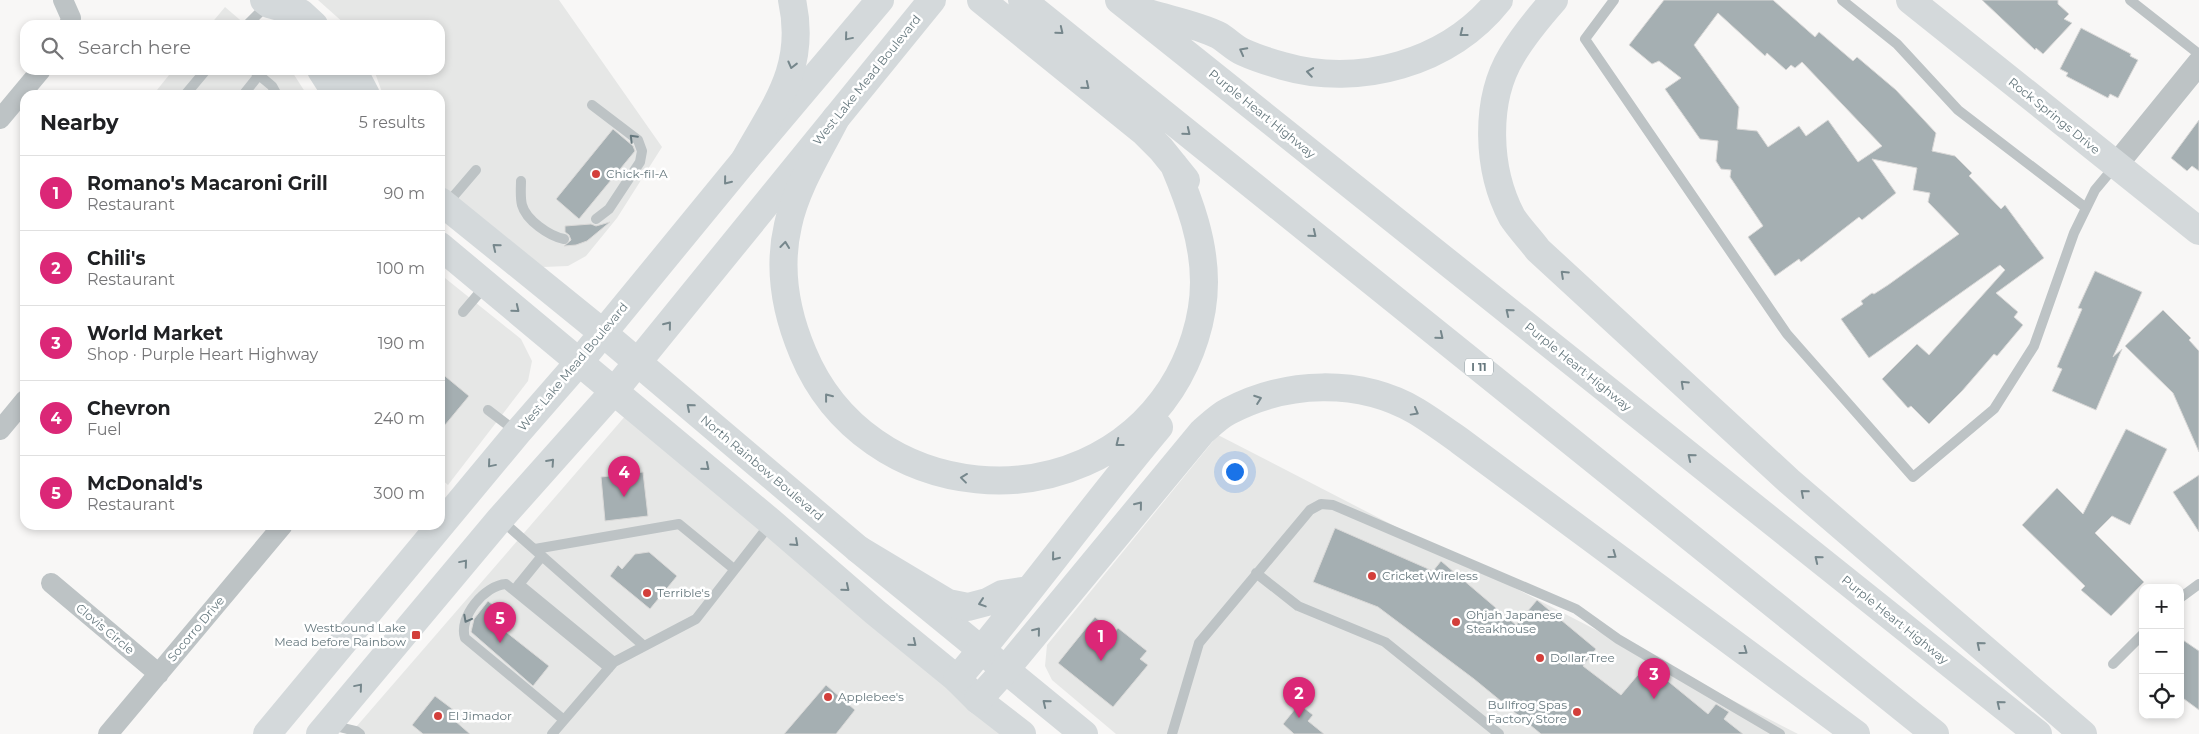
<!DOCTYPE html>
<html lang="en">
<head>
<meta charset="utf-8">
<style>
	:root { --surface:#fff; --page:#f2f2f2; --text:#202124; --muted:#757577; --line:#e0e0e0; --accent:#db2777 }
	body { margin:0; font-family:Montserrat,sans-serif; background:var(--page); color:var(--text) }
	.controls { position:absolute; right:15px; bottom:15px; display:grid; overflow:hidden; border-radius:10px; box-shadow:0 2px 8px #0003 }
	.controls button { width:45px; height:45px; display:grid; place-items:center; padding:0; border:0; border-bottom:1px solid var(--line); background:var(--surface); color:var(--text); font:25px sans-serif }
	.you { position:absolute; left:1234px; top:471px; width:18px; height:18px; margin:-12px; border:4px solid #fff; border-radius:50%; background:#1a73e8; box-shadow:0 0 0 8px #1a73e833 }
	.badge { display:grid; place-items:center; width:32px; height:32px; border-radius:50%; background:var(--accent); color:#fff; font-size:16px; font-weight:700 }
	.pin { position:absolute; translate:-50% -41px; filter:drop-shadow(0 1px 2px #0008) }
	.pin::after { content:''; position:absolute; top:26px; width:18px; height:15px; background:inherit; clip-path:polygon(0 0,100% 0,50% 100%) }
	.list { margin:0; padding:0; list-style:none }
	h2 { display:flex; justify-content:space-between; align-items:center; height:65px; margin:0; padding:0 20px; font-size:21px }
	h2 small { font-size:16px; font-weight:400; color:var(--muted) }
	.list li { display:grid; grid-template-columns:32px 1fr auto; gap:15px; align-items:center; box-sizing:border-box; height:75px; padding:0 20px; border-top:1px solid var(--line) }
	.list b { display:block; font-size:19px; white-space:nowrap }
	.list p { margin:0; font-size:16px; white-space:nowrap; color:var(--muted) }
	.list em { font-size:16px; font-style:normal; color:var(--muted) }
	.icon { flex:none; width:28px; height:28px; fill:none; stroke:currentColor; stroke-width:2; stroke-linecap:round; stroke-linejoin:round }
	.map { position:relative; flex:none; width:2199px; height:734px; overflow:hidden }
	.search { position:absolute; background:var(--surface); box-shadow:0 2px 8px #0003; left:20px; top:20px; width:425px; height:55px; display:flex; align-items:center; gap:12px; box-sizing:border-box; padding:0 18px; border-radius:15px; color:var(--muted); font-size:19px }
	.panel { position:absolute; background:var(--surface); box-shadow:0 2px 8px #0003; left:20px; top:90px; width:425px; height:440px; border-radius:15px }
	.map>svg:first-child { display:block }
</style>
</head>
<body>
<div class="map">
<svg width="2199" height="734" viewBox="0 0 2199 734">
	<rect width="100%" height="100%" fill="#f8f7f6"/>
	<!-- built -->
	<path fill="#e6e7e6" d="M318 0H559L662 147 617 218 586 256 568 266 543 267 530 259 440 184V95H383L374 70H440V25H346Z
		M225 7 246 25H210Z
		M173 70H291L307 95H153Z
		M440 274 521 339 532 361 528 381 448 485 440 478Z
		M627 414 1020 734H350Z
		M1218 435 1798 734H1116L1052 680 1045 666 1047 645Z"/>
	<!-- building -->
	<path fill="#a5afb2" stroke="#dad9d8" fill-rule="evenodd" d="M1664 0H1773L1815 37 1819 32 1853 61 1857 57 1896 90 1936 133 1932 151 1955 156 1972 173 1969 176 2001 209 2005 205 2044 258 1996 293 2018 312 2014 317 2023 325 1997 356 1994 354 1962 391 1929 424 1911 406 1908 408 1882 379 1917 344 1929 355 2005 270 2000 265 1869 358 1841 319 1863 304 1861 301 1872 293 1874 294 1888 285 1959 234 1928 202 1930 193 1913 190 1917 168 1872 159 1896 193 1862 220 1859 217 1801 262 1799 259 1775 276 1748 237 1763 226 1730 177 1731 170 1721 169 1716 161 1718 141 1700 139 1665 89 1681 78 1659 61 1652 64 1629 45ZM1718 13 1765 56 1767 53 1786 70 1791 65 1795 68 1802 62 1882 146 1858 162 1828 120 1806 136 1799 126 1768 147 1757 131 1737 129 1739 107 1694 45Z
		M1982 0H2058V4L2069 14 2064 19 2072 23 2043 54 2036 48 2035 50Z
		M2081 28 2131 54 2130 56 2138 60 2118 98 2110 94 2108 98 2066 76 2068 73 2060 69Z
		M2199 120V171L2192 166 2187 171 2171 158Z
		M613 129 633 146 635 151 579 219 556 199Z
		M610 222 587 241 576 245 564 246 571 240 569 235 565 232V226L591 224 596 226Z
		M2095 271 2142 292 2113 357 2122 349 2096 410 2052 391 2062 369 2057 367 2082 309 2078 308Z
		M2163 310 2191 338 2189 340 2199 351V452L2173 393 2125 346Z
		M440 372 469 396 440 431Z
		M2126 429 2167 449 2130 525 2112 516 2095 533 2144 582 2111 616 2081 590 2085 586 2022 525 2057 488 2083 514Z
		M643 472 648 516 605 521 601 477Z
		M2199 475V532L2173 492Z
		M1335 528 1433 571 1441 561 1516 625 1537 600 1596 649 1583 666 1621 695 1647 664 1708 714 1716 704 1729 712 1724 719 1743 734H1541L1474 679 1378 607 1313 582Z
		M649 552 677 576 650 609 610 576 618 565 622 569 635 554Z
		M488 601 509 618 501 628 549 666 533 686 471 632 474 619Z
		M1095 617 1114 633 1118 628 1147 651 1140 659 1148 665 1113 707 1058 663Z
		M2180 638 2199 651V710L2180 696Z
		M826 685 855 710 836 734H784Z
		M435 696 459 714 454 720 470 734H423L412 725Z
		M1299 704 1313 715 1308 721 1324 734H1294L1283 724Z"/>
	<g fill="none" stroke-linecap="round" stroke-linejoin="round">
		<!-- service -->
		<path stroke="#bdc3c5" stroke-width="10" d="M1614 0 1585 39 1787 334 1913 477 1994 409 2034 346 2074 233 2095 190 2115 166
			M1842 0 1897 44 1958 110 2086 208
			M2130 0 2199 54
			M247 25 268 4
			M253 70 272 86 277 95
			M185 95 206 70
			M243 95 259 75
			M592 105 638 140 642 151 640 162 609 209 596 219
			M521 181C521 188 520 197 522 205 526 220 549 236 564 239
			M446 205 476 170
			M463 312 486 285
			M488 410 517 432
			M500 519 644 646
			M535 549 679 524 734 569
			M1256 573 1298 606 1385 642 1499 734
			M519 584 614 662
			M516 588 542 556
			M2180 598 2199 584
			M2113 664 2143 634
			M564 720 465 638C458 617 485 585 506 584L609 668
			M331 725 356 731 360 734
			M552 734 614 662 696 619 771 523
			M1172 734 1199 643 1310 510 1321 504 1333 505 1576 609 1618 639 1780 734"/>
		<!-- minor -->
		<path stroke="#bdc3c5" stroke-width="20" d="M63 0 71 18 69 25
			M0 119 41 70
			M0 430 25 400
			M51 583 159 674
			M108 734 283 525"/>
		<!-- tertiary -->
		<path stroke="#bdc3c5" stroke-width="24" d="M2116 165 2199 63"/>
		<!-- secondary -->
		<path stroke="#d4d9db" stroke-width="28" d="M1910 0 2199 231"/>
		<!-- primary -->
		<path stroke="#d4d9db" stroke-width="28" d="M264 0 269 4 301 13 314 25
			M321 70 337 95
			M353 70 366 95
			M440 201 603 333 858 549 1084 734
			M440 246 771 522 875 612 957 679 978 700 1022 734
			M267 734 518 432 580 361 744 161 880 0
			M320 734 500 519 615 390 932 0"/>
		<!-- motorway -->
		<path stroke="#d4d9db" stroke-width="28" d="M981 0 1145 133 1161 149 1186 180
			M1022 0 1935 734
			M1119 0 2038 734
			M1554 0C1539 17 1524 35 1512 55 1484 101 1487 170 1512 217 1519 228 1530 239 1538 250L1789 481 2083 734
			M1142 11C1166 19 1196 24 1218 35 1227 40 1234 48 1243 52 1256 58 1269 62 1283 66 1359 88 1449 63 1499 0
			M836 118C819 152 796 187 788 225 778 268 786 313 803 353 866 505 1081 526 1171 389 1191 358 1204 319 1204 282 1204 241 1190 203 1174 165
			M744 161C775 105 807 68 792 0
			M858 549 948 603 968 607 987 602 1002 594 1029 590
			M957 679C1027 597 1090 509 1159 427
			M978 700 1006 669 1202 432C1210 425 1219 416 1229 411 1286 381 1359 378 1416 411 1431 420 1446 431 1460 441L1856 734"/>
	</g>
	<!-- one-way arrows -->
	<defs><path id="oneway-chevron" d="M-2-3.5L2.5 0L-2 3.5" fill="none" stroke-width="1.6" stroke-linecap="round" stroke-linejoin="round" transform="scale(1.25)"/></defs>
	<g stroke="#76878c">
		<use href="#oneway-chevron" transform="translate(1060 31) rotate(39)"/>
		<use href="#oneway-chevron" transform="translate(1463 33) rotate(142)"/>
		<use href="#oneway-chevron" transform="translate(848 37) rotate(130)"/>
		<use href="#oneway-chevron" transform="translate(1243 51) rotate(-152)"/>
		<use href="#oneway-chevron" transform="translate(792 65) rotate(104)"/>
		<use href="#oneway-chevron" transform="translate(1310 72) rotate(-171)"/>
		<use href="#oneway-chevron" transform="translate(1086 86) rotate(39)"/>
		<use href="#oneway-chevron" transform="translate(1187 132) rotate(39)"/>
		<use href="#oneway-chevron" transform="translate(727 181) rotate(129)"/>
		<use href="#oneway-chevron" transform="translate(1313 234) rotate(39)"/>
		<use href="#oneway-chevron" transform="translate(785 245) rotate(-84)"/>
		<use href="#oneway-chevron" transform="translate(496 247) rotate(-141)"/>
		<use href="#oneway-chevron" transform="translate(1564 274) rotate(-137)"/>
		<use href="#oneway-chevron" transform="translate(516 309) rotate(39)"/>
		<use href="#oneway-chevron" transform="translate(1509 312) rotate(-141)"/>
		<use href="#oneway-chevron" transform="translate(668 325) rotate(-51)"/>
		<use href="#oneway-chevron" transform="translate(1440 336) rotate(39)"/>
		<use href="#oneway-chevron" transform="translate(1684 384) rotate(-137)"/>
		<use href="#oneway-chevron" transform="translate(828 397) rotate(-128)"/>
		<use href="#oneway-chevron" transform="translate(1258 399) rotate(-20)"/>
		<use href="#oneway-chevron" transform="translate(690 407) rotate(-139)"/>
		<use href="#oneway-chevron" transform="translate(1415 412) rotate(29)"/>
		<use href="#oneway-chevron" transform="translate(1119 443) rotate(142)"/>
		<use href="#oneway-chevron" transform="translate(1691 457) rotate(-141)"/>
		<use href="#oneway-chevron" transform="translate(551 462) rotate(-48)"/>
		<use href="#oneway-chevron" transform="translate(491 464) rotate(130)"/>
		<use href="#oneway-chevron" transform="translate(706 467) rotate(40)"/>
		<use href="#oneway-chevron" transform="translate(964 478) rotate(-173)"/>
		<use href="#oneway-chevron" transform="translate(1804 493) rotate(-139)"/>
		<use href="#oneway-chevron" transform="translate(1139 505) rotate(-51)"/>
		<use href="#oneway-chevron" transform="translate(795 543) rotate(42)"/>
		<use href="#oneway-chevron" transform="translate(1613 555) rotate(36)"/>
		<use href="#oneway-chevron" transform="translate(1055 557) rotate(129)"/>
		<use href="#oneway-chevron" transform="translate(1818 559) rotate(-141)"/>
		<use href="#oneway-chevron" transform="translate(464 563) rotate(-50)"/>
		<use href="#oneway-chevron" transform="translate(846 588) rotate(40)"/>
		<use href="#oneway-chevron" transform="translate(982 603) rotate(162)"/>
		<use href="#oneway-chevron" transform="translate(1037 631) rotate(-51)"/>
		<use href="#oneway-chevron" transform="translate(913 643) rotate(39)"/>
		<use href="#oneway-chevron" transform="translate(1980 645) rotate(-140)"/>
		<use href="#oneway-chevron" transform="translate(1744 651) rotate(36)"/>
		<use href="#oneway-chevron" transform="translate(359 687) rotate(-50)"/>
		<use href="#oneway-chevron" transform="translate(1046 703) rotate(-141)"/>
		<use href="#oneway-chevron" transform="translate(2000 704) rotate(-141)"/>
	</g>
	<g stroke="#66787e">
		<use href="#oneway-chevron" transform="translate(633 138) rotate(-135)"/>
		<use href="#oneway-chevron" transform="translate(467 619) rotate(118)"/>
	</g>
	<!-- markers -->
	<g fill="#d33f3b" stroke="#fff" stroke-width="2">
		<circle cx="596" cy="174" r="5"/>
		<circle cx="1372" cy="576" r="5"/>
		<circle cx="647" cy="593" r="5"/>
		<circle cx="1456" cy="622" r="5"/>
		<rect x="411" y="630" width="10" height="10" rx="2.5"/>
		<circle cx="1540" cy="658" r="5"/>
		<circle cx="828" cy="697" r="5"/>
		<circle cx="1577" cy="712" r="5"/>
		<circle cx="438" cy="716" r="5"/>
	</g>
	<g text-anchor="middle" stroke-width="5" stroke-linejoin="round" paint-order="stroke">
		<!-- shield labels -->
		<rect fill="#fff" stroke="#94a0a5" stroke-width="1" x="1465" y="358.5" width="28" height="17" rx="4"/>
		<g font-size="11" font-weight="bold" fill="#66787e">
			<text x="1479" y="371">I 11</text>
		</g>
		<!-- street labels -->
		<g font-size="12" fill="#66787e" stroke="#fff">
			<text transform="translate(867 80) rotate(-51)" y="4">West Lake Mead Boulevard</text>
			<text transform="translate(1262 114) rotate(39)" y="4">Purple Heart Highway</text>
			<text transform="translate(2054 116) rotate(39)" y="4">Rock Springs Drive</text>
			<text transform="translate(573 367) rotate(-50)" y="4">West Lake Mead Boulevard</text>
			<text transform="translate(1578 367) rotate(39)" y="4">Purple Heart Highway</text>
			<text transform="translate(762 468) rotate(40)" y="4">North Rainbow Boulevard</text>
			<text transform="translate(1895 620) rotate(39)" y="4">Purple Heart Highway</text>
			<text transform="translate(105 629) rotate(40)" y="4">Clovis Circle</text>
			<text transform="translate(196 629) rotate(-50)" y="4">Socorro Drive</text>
		</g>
		<!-- poi labels -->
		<g font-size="12" fill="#66787e" stroke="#fff" text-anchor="start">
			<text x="606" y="178">Chick-fil-A</text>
			<text x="1382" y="580">Cricket Wireless</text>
			<text x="657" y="597">Terrible's</text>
			<text x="1466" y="619">Ohjah Japanese<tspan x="1466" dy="14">Steakhouse</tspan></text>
			<text x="406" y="632" text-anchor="end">Westbound Lake<tspan x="406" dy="14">Mead before Rainbow</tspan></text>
			<text x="1550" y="662">Dollar Tree</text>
			<text x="838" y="701">Applebee's</text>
			<text x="1567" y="709" text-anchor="end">Bullfrog Spas<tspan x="1567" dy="14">Factory Store</tspan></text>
			<text x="448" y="720">El Jimador</text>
		</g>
	</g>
</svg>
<div class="controls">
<button>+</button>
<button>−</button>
<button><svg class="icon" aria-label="locate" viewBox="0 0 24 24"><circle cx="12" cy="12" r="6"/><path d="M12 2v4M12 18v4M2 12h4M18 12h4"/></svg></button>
</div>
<div class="you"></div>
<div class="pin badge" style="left:1101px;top:661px">1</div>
<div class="pin badge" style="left:1299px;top:718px">2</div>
<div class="pin badge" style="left:1654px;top:699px">3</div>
<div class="pin badge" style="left:624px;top:497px">4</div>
<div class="pin badge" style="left:500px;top:643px">5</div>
<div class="search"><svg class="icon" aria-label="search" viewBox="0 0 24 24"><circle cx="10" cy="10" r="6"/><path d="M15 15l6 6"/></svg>Search here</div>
<section class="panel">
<h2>Nearby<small>5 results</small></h2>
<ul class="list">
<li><span class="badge">1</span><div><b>Romano's Macaroni Grill</b><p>Restaurant</p></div><em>90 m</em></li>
<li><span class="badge">2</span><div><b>Chili's</b><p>Restaurant</p></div><em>100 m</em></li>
<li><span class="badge">3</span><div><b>World Market</b><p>Shop · Purple Heart Highway</p></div><em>190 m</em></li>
<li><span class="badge">4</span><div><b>Chevron</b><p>Fuel</p></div><em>240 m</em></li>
<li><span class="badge">5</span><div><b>McDonald's</b><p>Restaurant</p></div><em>300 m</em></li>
</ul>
</section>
</div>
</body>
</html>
